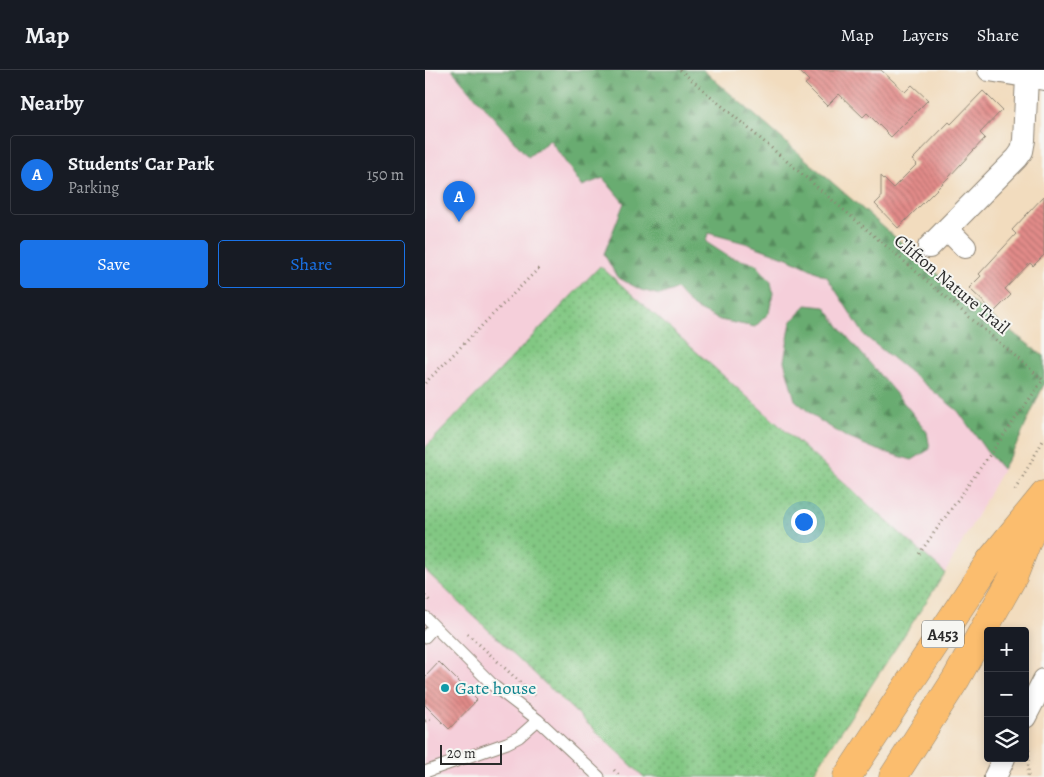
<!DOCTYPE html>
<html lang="en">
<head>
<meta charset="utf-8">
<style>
	:root { --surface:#171b24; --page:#242831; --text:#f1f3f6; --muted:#9ea1a6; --line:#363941; --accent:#1a73e8 }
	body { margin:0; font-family:Alegreya,serif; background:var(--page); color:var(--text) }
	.controls { position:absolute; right:15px; bottom:15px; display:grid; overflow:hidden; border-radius:5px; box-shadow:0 2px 8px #0003 }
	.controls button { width:45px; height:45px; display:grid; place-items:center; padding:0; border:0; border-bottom:1px solid var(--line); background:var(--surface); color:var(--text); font:25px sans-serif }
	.scale { position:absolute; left:15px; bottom:12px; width:62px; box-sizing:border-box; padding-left:5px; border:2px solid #2b2b2b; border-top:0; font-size:14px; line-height:18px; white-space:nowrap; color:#2b2b2b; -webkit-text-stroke:4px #f6f6f2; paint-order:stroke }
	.you { position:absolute; left:378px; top:451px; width:18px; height:18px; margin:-12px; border:4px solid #fff; border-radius:50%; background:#1a73e8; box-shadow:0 0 0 8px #1a73e833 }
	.badge { display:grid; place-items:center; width:32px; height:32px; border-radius:50%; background:var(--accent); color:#fff; font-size:16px; font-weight:700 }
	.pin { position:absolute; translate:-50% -41px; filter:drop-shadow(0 1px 2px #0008) }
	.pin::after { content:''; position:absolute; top:26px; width:18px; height:15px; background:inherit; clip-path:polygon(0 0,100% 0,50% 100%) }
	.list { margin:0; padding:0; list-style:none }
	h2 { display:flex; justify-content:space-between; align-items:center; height:65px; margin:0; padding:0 20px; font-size:21px }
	h2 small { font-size:16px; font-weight:400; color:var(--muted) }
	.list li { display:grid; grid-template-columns:32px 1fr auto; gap:15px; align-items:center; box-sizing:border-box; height:80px; margin:0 10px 10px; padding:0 10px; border:1px solid var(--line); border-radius:5px }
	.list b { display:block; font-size:19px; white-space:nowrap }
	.list p { margin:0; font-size:16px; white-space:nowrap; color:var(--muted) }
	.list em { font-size:16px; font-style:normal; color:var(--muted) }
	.actions { display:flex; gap:10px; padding:15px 20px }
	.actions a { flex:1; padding:11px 0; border:1px solid var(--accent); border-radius:5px; text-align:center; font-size:18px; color:var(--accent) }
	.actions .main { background:var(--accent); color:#fff }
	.icon { flex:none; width:28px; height:28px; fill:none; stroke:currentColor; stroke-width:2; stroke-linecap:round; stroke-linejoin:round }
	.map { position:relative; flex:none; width:619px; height:707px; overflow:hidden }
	header { display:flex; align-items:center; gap:30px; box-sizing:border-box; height:70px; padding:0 25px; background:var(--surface); border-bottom:1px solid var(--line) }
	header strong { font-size:24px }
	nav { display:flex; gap:28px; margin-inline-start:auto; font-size:18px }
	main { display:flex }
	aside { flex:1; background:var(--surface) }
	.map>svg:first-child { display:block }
</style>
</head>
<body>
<header>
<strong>Map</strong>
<nav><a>Map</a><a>Layers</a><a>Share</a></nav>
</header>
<main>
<aside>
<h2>Nearby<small></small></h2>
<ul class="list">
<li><span class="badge">A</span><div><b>Students' Car Park</b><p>Parking</p></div><em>150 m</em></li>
</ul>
<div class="actions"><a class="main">Save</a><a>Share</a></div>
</aside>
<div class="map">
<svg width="619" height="707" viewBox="0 0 619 707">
	<defs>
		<pattern id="forest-firs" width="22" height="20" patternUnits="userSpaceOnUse" patternTransform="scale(1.25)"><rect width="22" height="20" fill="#69ac71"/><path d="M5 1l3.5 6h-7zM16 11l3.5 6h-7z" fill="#578c5d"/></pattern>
		<pattern id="park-dots" width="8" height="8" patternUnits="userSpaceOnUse" patternTransform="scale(1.25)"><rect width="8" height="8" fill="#82c883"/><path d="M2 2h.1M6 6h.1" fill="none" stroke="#6ba36b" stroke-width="1.8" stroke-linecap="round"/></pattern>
		<pattern id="building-back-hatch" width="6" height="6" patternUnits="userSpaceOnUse" patternTransform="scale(1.25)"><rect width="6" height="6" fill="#e28b89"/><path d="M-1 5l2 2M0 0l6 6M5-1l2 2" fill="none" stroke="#b77270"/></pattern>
	</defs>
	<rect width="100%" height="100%" fill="#f6f6f2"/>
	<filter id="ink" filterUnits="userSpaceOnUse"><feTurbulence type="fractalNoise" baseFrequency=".02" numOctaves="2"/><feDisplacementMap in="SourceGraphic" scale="10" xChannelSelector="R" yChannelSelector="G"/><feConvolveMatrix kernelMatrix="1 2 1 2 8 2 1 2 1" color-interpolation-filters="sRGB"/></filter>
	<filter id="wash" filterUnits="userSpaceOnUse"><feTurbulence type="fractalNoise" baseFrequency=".0096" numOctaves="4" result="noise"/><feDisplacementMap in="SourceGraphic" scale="20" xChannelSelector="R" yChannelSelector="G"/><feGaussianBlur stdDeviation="1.12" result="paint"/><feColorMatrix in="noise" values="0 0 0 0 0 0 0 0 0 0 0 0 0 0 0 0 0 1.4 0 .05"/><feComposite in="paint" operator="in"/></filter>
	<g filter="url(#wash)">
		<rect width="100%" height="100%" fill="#f2dcbe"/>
		<!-- built -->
		<path fill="#f5cfda" d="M0 0H278L532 221 619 286V314L593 372 520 503 386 707H0Z"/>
		<!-- forest -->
		<path fill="url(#forest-firs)" stroke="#4a6c4e" d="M27 0H278L532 221 619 286V314L593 372 577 399 562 382 533 341 440 266 402 207 365 189 320 173 283 163 281 172 304 187 331 194 346 212 348 223 344 243 330 257 295 250 268 237 251 219 235 225 216 220 192 207 179 184 199 133 178 108 157 116 125 70 103 87Z
			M381 235 400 237 419 263 484 339 502 362 505 379 487 390 450 379 421 367 391 348 370 330 359 291 366 252Z"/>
		<!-- park -->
		<path fill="url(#park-dots)" stroke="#567a57" d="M175 196 520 503 386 707H219L0 500V378Z"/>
		<g id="blocks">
			<!-- building -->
			<path fill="url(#building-back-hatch)" d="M373 0H456L480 22 487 15 503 30 466 67 442 43 438 47 414 24 402 36 380 14 384 11Z
				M558 21 577 40 555 63 560 68 524 107 473 158 450 134 456 128V106L468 118 492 94 487 90 524 52 526 54Z
				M619 126V185L608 196 605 193 580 219 586 225 569 242 544 218 556 206 554 204 591 164 587 160Z
				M14 592 52 630 24 659 0 635V607Z"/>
		</g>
	</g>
	<g filter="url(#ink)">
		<use href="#blocks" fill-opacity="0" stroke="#8e8474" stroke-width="1"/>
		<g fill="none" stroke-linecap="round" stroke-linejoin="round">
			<!-- service casing -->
			<g stroke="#8e8474" stroke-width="13">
				<path id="service" d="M0 547 70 617 113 650 174 707
					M0 567 9 557
					M0 702 82 673 94 667 113 650"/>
			</g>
			<!-- minor casing -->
			<g stroke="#8e8474" stroke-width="24">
				<path id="minor" d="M564 0 619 9
					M522 159 540 177
					M504 177 592 88 597 81 599 70 602 7
					M600 647 619 610
					M570 707 579 688"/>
			</g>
			<!-- trunk casing -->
			<g stroke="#8e8474" stroke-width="29">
				<path id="trunk" d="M422 707 565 491 619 425
					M468 707 531 609 589 505 612 446"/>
			</g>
			<!-- path -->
			<path stroke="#8e8474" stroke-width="3" stroke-dasharray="1 4" stroke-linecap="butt" d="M255 0 618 310 494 484
				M0 313 114 198
				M590 420 619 369
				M0 526 6 532
				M43 564 110 626
				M0 651 6 649
				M600 671 604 676 603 707
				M189 700 196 707"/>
			<!-- service -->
			<use href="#service" stroke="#fff" stroke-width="11"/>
			<!-- minor -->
			<use href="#minor" stroke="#fff" stroke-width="22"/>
			<!-- trunk -->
			<use href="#trunk" stroke="#fbbd6e" stroke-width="28"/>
		</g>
	</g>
	<!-- markers -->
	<circle fill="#0f9aa8" stroke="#f6f6f2" stroke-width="2" cx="20" cy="618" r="5"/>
	<g text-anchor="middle" stroke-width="4" stroke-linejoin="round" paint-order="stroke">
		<!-- shield labels -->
		<rect fill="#f6f6f2" stroke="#686867" stroke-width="1" x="497" y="550.5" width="42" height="27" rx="4"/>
		<g font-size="16" font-weight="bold" fill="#2b2b2b">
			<text x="518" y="570">A453</text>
		</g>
		<!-- street labels -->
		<g font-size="18" fill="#2b2b2b" stroke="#f6f6f2">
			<text transform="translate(527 214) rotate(40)" y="6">Clifton Nature Trail</text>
		</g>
		<!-- culture labels -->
		<g font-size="18" fill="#0d838f" stroke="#f6f6f2" text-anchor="start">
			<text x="30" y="624">Gate house</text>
		</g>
	</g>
</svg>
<div class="controls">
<button>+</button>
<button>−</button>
<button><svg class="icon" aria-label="layers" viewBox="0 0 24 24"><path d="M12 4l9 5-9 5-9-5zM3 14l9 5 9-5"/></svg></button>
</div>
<div class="scale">20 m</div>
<div class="you"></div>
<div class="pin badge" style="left:34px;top:152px">A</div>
</div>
</main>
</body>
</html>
